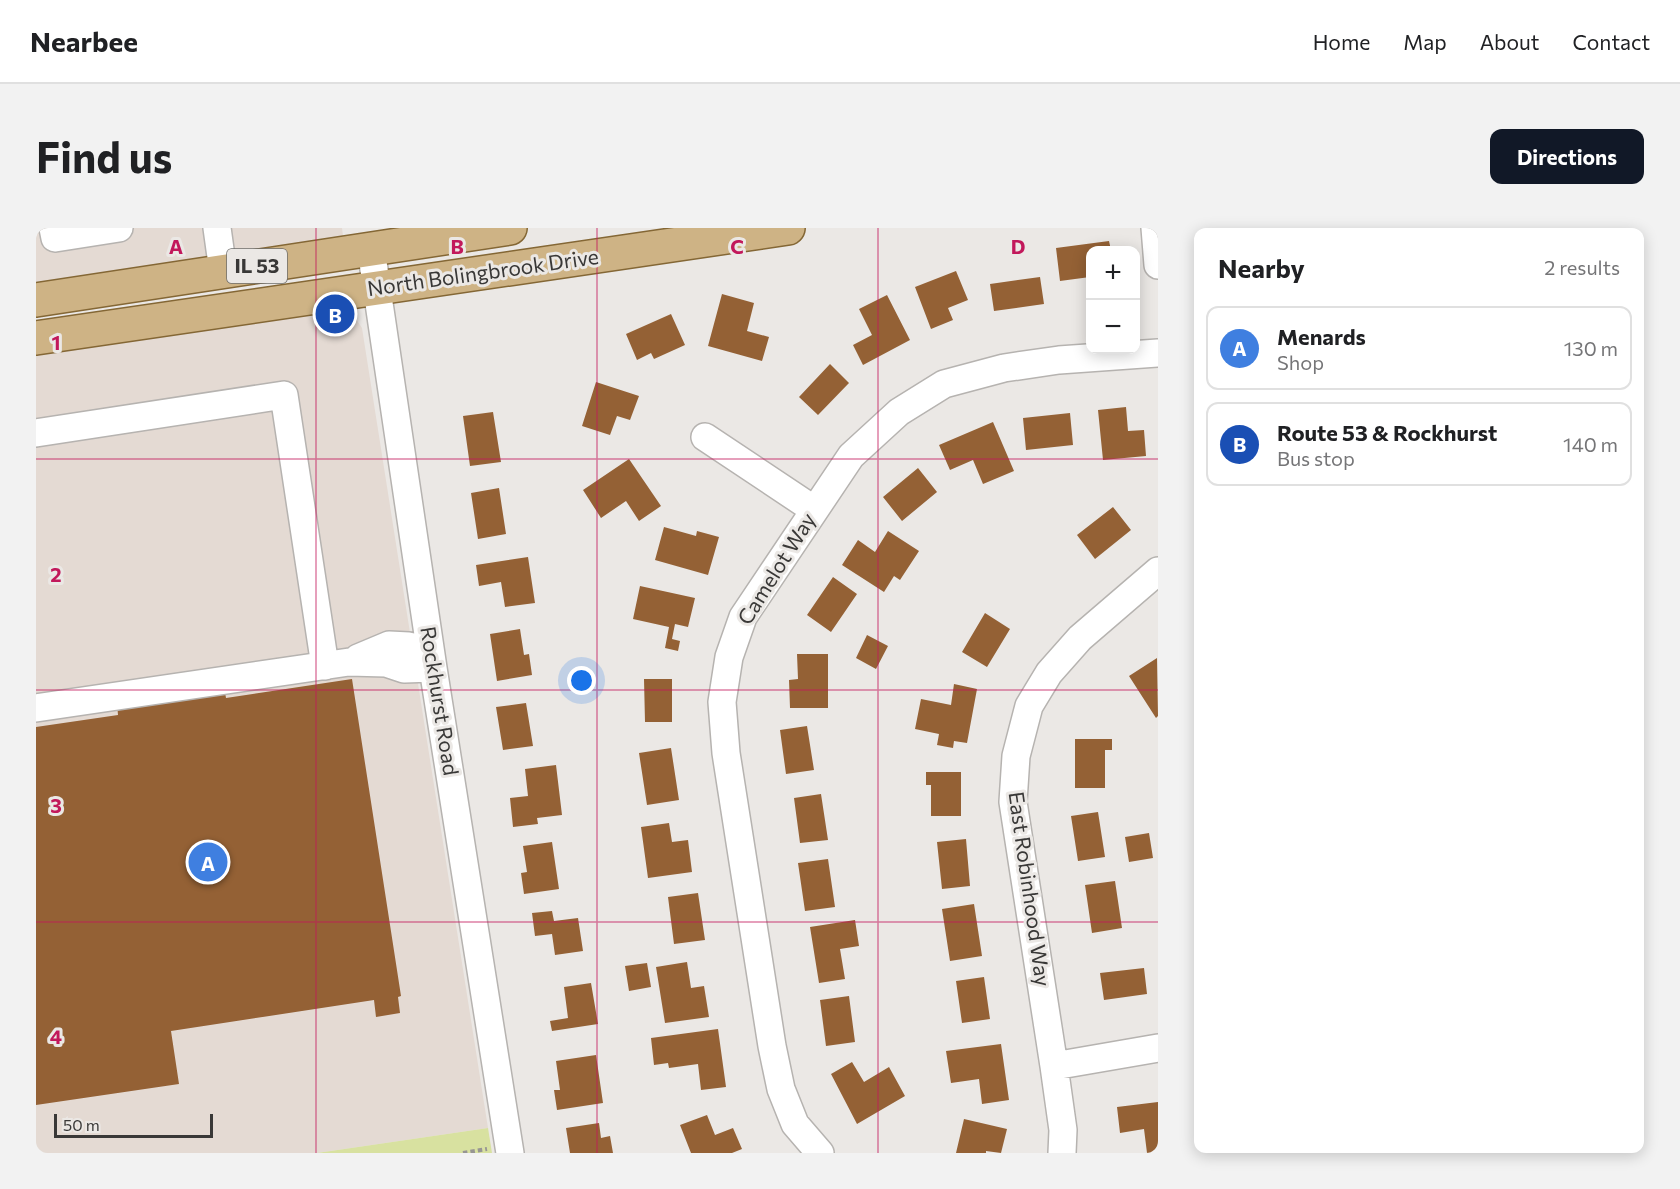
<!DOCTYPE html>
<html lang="en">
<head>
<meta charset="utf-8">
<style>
	:root { --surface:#fff; --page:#f2f2f2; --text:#202124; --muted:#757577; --line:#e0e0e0; --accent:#111827 }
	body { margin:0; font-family:Commissioner,sans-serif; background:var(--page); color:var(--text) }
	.controls { position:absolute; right:18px; top:18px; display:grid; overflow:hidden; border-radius:12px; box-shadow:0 3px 15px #0003 }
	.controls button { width:54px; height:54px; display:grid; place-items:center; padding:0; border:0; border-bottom:2px solid var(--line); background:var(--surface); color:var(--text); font:30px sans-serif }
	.scale { position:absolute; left:18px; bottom:15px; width:159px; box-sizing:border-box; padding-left:6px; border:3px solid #393837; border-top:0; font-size:16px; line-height:21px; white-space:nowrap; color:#393837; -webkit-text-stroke:4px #ebe8e5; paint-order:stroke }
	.you { position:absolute; left:546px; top:453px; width:21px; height:21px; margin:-15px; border:4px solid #fff; border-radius:50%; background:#1a73e8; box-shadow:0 0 0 9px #1a73e833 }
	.badge { display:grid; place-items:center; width:39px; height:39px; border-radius:50%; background:var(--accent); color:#fff; font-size:20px; font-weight:700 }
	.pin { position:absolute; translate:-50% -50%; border:3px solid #fff; box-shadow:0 2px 6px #0006 }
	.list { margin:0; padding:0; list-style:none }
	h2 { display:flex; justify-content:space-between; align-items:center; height:78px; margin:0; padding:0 24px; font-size:26px }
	h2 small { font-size:20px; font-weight:400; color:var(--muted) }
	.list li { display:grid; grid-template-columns:39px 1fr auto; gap:18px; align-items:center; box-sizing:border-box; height:84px; margin:0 12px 12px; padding:0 12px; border:2px solid var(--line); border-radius:12px }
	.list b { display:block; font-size:22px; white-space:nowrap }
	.list p { margin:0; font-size:20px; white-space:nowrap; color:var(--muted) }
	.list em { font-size:20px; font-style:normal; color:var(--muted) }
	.map { position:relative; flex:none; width:1122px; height:925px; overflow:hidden; border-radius:12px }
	header { display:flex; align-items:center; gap:36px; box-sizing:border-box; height:84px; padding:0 30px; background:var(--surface); border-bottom:2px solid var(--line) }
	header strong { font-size:28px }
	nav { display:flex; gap:33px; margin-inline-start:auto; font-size:21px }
	.intro { display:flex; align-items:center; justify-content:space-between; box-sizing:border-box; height:144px; padding:0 36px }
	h1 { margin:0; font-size:42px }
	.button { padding:15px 27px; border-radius:12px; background:var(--accent); color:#fff; font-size:21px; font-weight:700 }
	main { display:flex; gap:36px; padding:0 36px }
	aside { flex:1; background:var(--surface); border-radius:12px; box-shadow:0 3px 15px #0003 }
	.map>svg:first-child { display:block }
</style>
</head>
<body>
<header>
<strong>Nearbee</strong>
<nav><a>Home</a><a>Map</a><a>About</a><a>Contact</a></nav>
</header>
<div class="intro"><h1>Find us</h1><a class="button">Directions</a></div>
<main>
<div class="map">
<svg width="1122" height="925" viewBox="0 0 1122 925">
	<rect width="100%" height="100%" fill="#ebe8e5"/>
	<!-- built -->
	<path fill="#e4dad3" d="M0 0H306L307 8 0 56Z
		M298 82 316 85 326 100 452 900 281 925H0V127Z"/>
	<!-- green -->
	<path fill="#d8e1a0" d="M452 900 456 925H281Z"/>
	<!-- building -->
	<path fill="#946135" d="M1073 13 1075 22H1054V49L1024 53 1020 20Z
		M920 43 932 72 912 80 917 92 895 101 879 59Z
		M1004 49 1008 76 958 83 954 56Z
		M686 66 718 75 711 103 733 109 726 133 672 118Z
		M851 67 874 112 827 137 817 117 836 107 823 81Z
		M635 86 649 117 618 131 615 125 601 132 590 106Z
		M794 136 813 155 782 187 763 169Z
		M560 154 603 168 594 192 581 188 574 207 546 198Z
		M1090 179 1092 203 1108 202 1110 228 1067 232 1062 182Z
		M457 184 465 234 434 238 427 188Z
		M1034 185 1037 217 990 222 987 190Z
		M957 194 978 243 947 256 937 232 914 242 903 217Z
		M593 231 625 278 603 293 590 273 565 290 547 262Z
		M882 240 901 264 866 293 847 269Z
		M463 260 470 306 442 311 435 265Z
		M1077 279 1095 302 1059 331 1041 307Z
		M628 299 660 308 661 303 683 309 672 347 619 332Z
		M852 303 883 323 864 352 858 348 848 364 806 337 822 312 839 324Z
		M492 329 499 375 469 379 465 354 443 358 440 337Z
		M797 349 821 366 795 404 771 387Z
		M604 358 659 370 652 399 639 396 636 411 644 413 642 423 629 420 633 399 597 391Z
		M949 385 974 401 951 439 926 424Z
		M484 401 488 427 493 426 496 447 461 453 454 406Z
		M831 407 852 418 840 441 820 430Z
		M761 426H792V480H754L753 452 762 451Z
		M1121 430 1122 488 1120 490 1093 448Z
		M316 451 365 768 362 769 364 785 340 789 338 772 135 803 143 856 0 877V499L82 487 81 476 188 459 190 470Z
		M608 451H636V494H609Z
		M918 456 941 461 931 515 918 513 917 520 901 517 903 506 879 501 885 471 915 477Z
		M490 475 497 518 467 522 460 479Z
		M771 498 778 542 750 546 744 502Z
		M1039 511H1076V522H1069V560H1039Z
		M635 520 643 572 611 577 603 525Z
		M520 537 526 587 501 590 502 596 477 599 474 570 492 568 489 541Z
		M890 544H925V588H895V557H890Z
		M785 566 792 612 764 615 758 570Z
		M1062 584 1069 629 1042 633 1035 588Z
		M633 595 636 614 652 612 656 644 612 650 605 599Z
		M1113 605 1117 630 1093 634 1089 609Z
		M930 611 934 658 906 661 901 614Z
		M516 614 523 661 488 666 485 645 491 644 487 618Z
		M792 631 799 679 769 683 762 635Z
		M1079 653 1086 700 1056 705 1049 657Z
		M662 665 669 712 638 716 632 669Z
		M938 676 946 728 914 733 906 681Z
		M516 683 518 693 542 690 547 723 519 727 516 706 499 708 496 685Z
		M819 692 823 718 804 721 809 751 783 755 774 699Z
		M651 734 655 760 668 758 673 789 629 795 620 739Z
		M611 735 615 759 593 763 589 738Z
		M1108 740 1111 766 1068 772 1064 745Z
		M948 749 954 791 926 795 920 753Z
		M555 755 562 796 516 803 514 793 532 790 528 759Z
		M813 768 819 814 790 818 784 772Z
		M682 801 690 859 665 862 662 836 633 840 632 835 618 837 615 810Z
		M965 816 973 872 946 876 943 851 915 855 910 823Z
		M560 827 567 875 521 882 518 862H524L520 833Z
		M816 834 828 854 853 839 869 868 821 896 795 846Z
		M1122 874V925H1111L1108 901 1084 905 1081 879Z
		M671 887 679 907 697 900 706 921 696 925H655L644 897Z
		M928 891 971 901 965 925 950 923V925H920Z
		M563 895 565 910 574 908 577 925H534L530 900Z"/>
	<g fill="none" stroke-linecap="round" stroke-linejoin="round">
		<!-- minor casing -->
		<g stroke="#b6b3b0" stroke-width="30">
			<path id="minor" d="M17 0 19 10 83 0
				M181 0 187 43
				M1119 0 1122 37
				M335 21 397 440 474 925
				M0 205 248 167 289 438
				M669 209 777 281
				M322 430 353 417 373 418 397 440
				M0 480 313 434 350 435 368 441 397 440
				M1018 838 1122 820
				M784 925 759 896 745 861 736 818 690 525 686 474 693 429 707 389 815 228 863 184 908 156 968 140 1023 132 1122 125
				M1026 925 1027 902 1018 838 977 574 980 528 993 478 1013 445 1044 410 1122 343"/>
		</g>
		<!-- major casing -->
		<g stroke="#846735" stroke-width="36">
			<path id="major" d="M0 72 474 0
				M0 110 752 0"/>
		</g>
		<!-- path -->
		<path stroke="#979593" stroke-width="4" stroke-dasharray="4.5 3" stroke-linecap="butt" d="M427 925 451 921"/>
		<!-- minor -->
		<use href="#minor" stroke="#fff" stroke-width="27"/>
		<!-- major -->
		<use href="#major" stroke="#ceb385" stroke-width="33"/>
	</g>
	<!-- grid -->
	<path fill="none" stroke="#c2185b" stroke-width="1.5" stroke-opacity="0.55" d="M280 0V925M561 0V925M842 0V925M0 231H1122M0 462H1122M0 694H1122"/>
	<g text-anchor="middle" stroke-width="6" stroke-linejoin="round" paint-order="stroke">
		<!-- shield labels -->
		<rect fill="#ebe8e5" stroke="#6e6d6b" stroke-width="1.5" x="191" y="21" width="60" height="34" rx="4.5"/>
		<g font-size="20" font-weight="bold" fill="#393837">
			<text x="221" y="45">IL 53</text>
		</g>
		<!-- street labels -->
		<g font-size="21" fill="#393837" stroke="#ebe8e5">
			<text transform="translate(447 45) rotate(-8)" y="7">North Bolingbrook Drive</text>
			<text transform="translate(741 341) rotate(-58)" y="7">Camelot Way</text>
			<text transform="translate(403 473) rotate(81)" y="7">Rockhurst Road</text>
			<text transform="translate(993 661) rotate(82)" y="7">East Robinhood Way</text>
		</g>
	</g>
	<g font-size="20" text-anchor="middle" font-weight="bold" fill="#c2185b" stroke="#ebe8e5" stroke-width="6" stroke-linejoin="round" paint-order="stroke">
		<text x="140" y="26">A</text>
		<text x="421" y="26">B</text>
		<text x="701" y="26">C</text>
		<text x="982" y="26">D</text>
		<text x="20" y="122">1</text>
		<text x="20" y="354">2</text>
		<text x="20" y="585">3</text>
		<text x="20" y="816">4</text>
	</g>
</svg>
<div class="controls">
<button>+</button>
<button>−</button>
</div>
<div class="scale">50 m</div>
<div class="you"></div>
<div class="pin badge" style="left:172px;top:634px;background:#3f7fe0">A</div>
<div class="pin badge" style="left:299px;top:86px;background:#1a4fb4">B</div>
</div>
<aside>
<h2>Nearby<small>2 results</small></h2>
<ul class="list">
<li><span class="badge" style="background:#3f7fe0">A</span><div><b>Menards</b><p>Shop</p></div><em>130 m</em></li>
<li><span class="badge" style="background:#1a4fb4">B</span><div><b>Route 53 &amp; Rockhurst</b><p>Bus stop</p></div><em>140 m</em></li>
</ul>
</aside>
</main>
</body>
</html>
